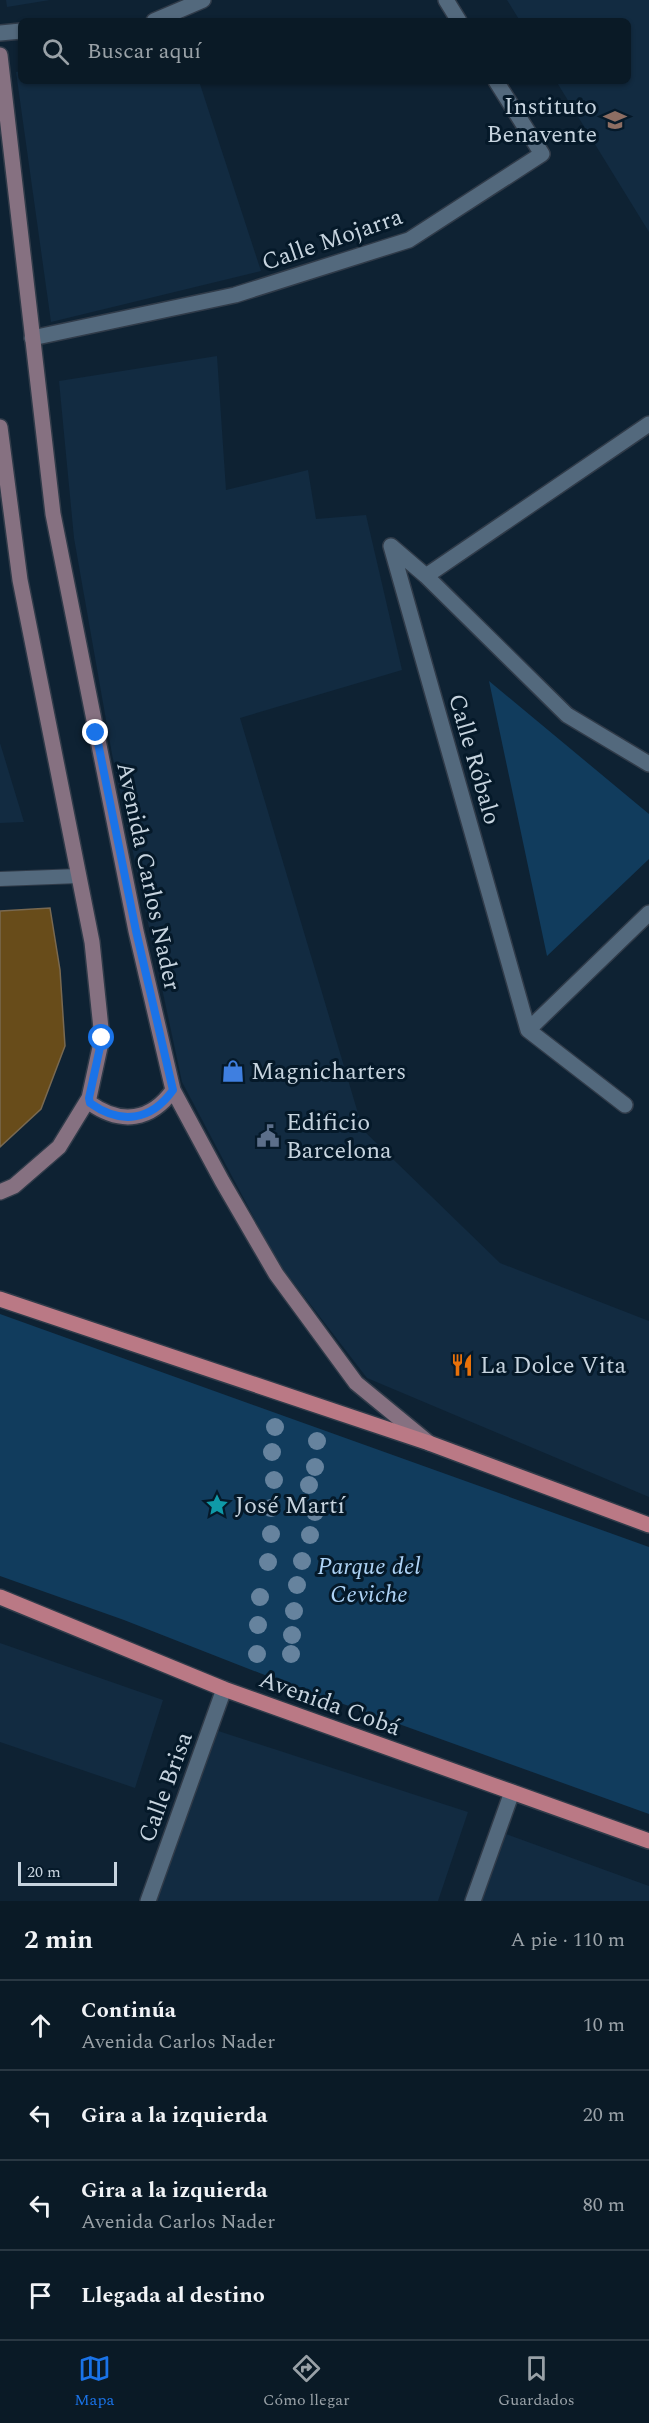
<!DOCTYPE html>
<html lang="es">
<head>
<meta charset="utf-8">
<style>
	:root { --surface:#0a1a26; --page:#182732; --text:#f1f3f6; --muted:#99a1a7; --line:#2a3843; --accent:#1a73e8 }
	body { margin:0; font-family:Spectral,serif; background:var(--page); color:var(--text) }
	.scale { position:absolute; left:18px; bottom:15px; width:99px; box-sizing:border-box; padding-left:6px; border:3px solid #c7d4df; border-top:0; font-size:16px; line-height:21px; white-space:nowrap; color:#c7d4df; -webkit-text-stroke:4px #051929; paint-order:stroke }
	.stop { position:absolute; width:18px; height:18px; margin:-14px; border:4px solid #1a73e8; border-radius:50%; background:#fff }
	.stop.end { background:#1a73e8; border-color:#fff; box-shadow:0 2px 6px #0008 }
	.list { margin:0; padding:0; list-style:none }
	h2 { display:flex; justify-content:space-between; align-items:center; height:78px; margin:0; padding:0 24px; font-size:26px }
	h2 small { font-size:20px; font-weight:400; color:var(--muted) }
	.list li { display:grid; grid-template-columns:39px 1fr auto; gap:18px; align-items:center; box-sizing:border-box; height:90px; padding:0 24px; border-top:2px solid var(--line) }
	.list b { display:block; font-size:22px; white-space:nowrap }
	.list p { margin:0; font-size:20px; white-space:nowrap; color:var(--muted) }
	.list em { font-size:20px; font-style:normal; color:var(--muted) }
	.icon { flex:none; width:33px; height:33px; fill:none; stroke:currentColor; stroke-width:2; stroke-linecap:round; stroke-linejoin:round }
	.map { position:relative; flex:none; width:649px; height:1901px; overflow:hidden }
	.search { position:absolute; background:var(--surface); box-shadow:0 2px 4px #0004; left:18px; right:18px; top:18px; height:66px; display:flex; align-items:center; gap:15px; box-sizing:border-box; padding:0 21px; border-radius:9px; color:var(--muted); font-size:22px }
	.sheet { height:438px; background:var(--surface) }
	nav { display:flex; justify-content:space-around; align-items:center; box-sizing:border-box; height:84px; border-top:2px solid var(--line); background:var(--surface); font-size:16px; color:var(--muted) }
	nav a { display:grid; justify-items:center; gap:3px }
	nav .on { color:var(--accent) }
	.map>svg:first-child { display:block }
</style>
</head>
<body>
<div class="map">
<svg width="649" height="1901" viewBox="0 0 649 1901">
	<rect width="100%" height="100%" fill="#0e2233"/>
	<!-- built -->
	<path fill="#122b41" d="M6 0H50L7 7Z
		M507 0H649V232L556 81H628V21H520Z
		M21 71V81H199L261 271 51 322 16 72Z
		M217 356 226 490 308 470 316 519 366 515 402 670 240 718 363 1130 500 1263 649 1321V1497L367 1378 277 1261 182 1082 112 754 74 538 59 381Z
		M0 743 24 822 0 823Z
		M0 1643 163 1700 135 1788 0 1742Z
		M206 1727 468 1812 438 1901H148Z
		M503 1833 649 1886V1901H480Z"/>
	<!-- green -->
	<path fill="#113c5d" d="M489 681 649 814V859L547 956Z
		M0 1314 649 1547V1814L285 1683 124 1620 0 1576Z"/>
	<!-- building -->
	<path fill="#684c1a" stroke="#796951" stroke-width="1.5" d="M50 908 60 970 65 1046 41 1109 0 1147V911Z"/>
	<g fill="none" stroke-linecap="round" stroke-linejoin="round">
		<!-- lane casing -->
		<g stroke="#303b49" stroke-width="16">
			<path id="lane" d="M0 879 79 876"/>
		</g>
		<!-- street casing -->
		<g stroke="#303b49" stroke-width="18">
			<path id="street" d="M446 0 459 21
				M154 21 203 0
				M0 33 21 31
				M32 338 235 295 409 240 542 154 496 81
				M391 546 528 1030 625 1105
				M391 546 426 576 567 715 649 764
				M426 576 649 424
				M528 1030 649 913
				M148 1901 224 1689
				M473 1901 512 1792"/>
		</g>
		<!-- secondary casing -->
		<g stroke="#303b49" stroke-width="18">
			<path id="secondary" d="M0 55 53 514 136 931 173 1090 222 1181 276 1274 356 1383 429 1443
				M0 427 20 580 92 942 102 1038 89 1098 59 1147 14 1186 0 1192
				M89 1098 90 1103C121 1125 151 1121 173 1090"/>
		</g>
		<!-- primary casing -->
		<g stroke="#303b49" stroke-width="18">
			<path id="primary" d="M0 1299 429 1443 649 1525
				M0 1597 224 1689 649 1841"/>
		</g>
		<!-- lane -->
		<use href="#lane" stroke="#53697d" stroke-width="14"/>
		<!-- street -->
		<use href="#street" stroke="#53697d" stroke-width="15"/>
		<!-- secondary -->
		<use href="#secondary" stroke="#867181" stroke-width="15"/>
		<!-- primary -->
		<use href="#primary" stroke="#ba7985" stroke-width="15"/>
	</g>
	<!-- trees -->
	<g fill="#66839e">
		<circle cx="275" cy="1427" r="9"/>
		<circle cx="317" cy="1441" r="9"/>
		<circle cx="272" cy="1452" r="9"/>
		<circle cx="315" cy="1467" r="9"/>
		<circle cx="274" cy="1480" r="9"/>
		<circle cx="309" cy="1485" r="9"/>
		<circle cx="271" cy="1508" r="9"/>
		<circle cx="315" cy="1512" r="9"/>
		<circle cx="271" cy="1534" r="9"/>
		<circle cx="310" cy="1535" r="9"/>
		<circle cx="302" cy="1561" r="9"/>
		<circle cx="268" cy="1562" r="9"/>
		<circle cx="297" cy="1585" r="9"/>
		<circle cx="260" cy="1597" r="9"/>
		<circle cx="294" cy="1611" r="9"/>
		<circle cx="258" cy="1625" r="9"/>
		<circle cx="292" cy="1635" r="9"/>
		<circle cx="257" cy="1654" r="9"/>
		<circle cx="291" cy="1654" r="9"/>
	</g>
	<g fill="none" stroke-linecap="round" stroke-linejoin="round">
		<!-- route -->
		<path stroke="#1a73e8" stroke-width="8" d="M96 733 136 931 173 1090C151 1121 121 1125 90 1103L89 1098 102 1038"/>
	</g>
	<!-- icons -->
	<defs>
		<g id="school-bare" transform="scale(1.8)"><path d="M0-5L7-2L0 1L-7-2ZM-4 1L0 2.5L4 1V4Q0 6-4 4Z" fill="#8d6e63" stroke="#051929" stroke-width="2.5" paint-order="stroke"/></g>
		<g id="shop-bare" transform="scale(1.8)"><path d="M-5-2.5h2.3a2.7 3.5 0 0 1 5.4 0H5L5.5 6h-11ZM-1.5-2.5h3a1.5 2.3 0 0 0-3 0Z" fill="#3f7fe0" stroke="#051929" stroke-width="2.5" paint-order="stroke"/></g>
		<g id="civic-bare" transform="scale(1.8)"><path d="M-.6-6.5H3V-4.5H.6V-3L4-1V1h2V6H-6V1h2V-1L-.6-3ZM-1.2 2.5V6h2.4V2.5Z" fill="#5c6f8a" stroke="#051929" stroke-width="2.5" paint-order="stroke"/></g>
		<g id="restaurant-bare" transform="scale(1.8)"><path d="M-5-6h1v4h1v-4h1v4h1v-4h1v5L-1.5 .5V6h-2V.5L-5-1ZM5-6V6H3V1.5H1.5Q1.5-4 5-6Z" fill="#e8710a" stroke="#051929" stroke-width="2.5" paint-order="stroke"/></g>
		<g id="sight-bare" transform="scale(1.8)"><path d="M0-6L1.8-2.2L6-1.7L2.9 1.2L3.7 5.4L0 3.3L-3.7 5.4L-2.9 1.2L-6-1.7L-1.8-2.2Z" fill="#0f9aa8" stroke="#051929" stroke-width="2.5" paint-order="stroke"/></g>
	</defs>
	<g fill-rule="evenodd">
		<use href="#school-bare" x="615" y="120"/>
		<use href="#shop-bare" x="233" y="1071"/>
		<use href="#civic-bare" x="268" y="1136"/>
		<use href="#restaurant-bare" x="462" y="1365"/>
		<use href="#sight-bare" x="217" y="1505"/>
	</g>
	<g text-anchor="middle" stroke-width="6" stroke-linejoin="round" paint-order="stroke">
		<!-- poi labels -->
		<g font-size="24" fill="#c7d4df" stroke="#051929" text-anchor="start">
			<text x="597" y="114" text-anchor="end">Instituto<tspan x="597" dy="28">Benavente</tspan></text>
			<text x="251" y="1079">Magnicharters</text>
			<text x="286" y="1130">Edificio<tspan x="286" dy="28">Barcelona</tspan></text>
			<text x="480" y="1373">La Dolce Vita</text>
			<text x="235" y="1513">José Martí</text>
		</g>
		<!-- street labels -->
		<g font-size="24" fill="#c7d4df" stroke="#051929">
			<text transform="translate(332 239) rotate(-19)" y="8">Calle Mojarra</text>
			<text transform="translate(475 759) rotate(74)" y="8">Calle Róbalo</text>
			<text transform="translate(149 876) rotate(78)" y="8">Avenida Carlos Nader</text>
			<text transform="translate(330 1703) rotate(20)" y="8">Avenida Cobá</text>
			<text transform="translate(165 1787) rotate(-70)" y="8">Calle Brisa</text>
		</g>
		<!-- park labels -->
		<g font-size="24" font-style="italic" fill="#aed3f6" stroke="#051929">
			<text x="369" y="1574">Parque del<tspan x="369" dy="28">Ceviche</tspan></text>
		</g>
	</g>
</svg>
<div class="scale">20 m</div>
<div class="stop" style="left:102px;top:1038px"></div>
<div class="stop end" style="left:96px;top:733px"></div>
<div class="search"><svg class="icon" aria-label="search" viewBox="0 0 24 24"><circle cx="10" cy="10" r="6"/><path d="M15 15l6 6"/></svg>Buscar aquí</div>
</div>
<section class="sheet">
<h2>2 min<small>A pie · 110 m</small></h2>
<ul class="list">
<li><svg class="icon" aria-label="ahead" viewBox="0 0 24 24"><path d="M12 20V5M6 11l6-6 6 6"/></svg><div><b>Continúa</b><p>Avenida Carlos Nader</p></div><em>10 m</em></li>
<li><svg class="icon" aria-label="left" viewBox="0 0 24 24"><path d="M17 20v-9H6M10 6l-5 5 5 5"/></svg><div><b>Gira a la izquierda</b></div><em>20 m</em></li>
<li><svg class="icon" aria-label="left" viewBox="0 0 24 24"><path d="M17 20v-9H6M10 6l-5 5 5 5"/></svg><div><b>Gira a la izquierda</b><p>Avenida Carlos Nader</p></div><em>80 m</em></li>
<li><svg class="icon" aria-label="arrive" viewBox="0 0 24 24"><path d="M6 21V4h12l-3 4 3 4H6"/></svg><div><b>Llegada al destino</b></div></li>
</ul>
</section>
<nav>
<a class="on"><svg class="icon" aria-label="map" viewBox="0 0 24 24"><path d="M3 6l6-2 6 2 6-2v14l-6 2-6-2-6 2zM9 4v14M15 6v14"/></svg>Mapa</a>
<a><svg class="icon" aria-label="directions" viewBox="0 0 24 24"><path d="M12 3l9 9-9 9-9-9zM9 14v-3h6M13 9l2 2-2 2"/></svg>Cómo llegar</a>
<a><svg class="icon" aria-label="saved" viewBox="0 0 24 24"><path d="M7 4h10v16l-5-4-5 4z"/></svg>Guardados</a>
</nav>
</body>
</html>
